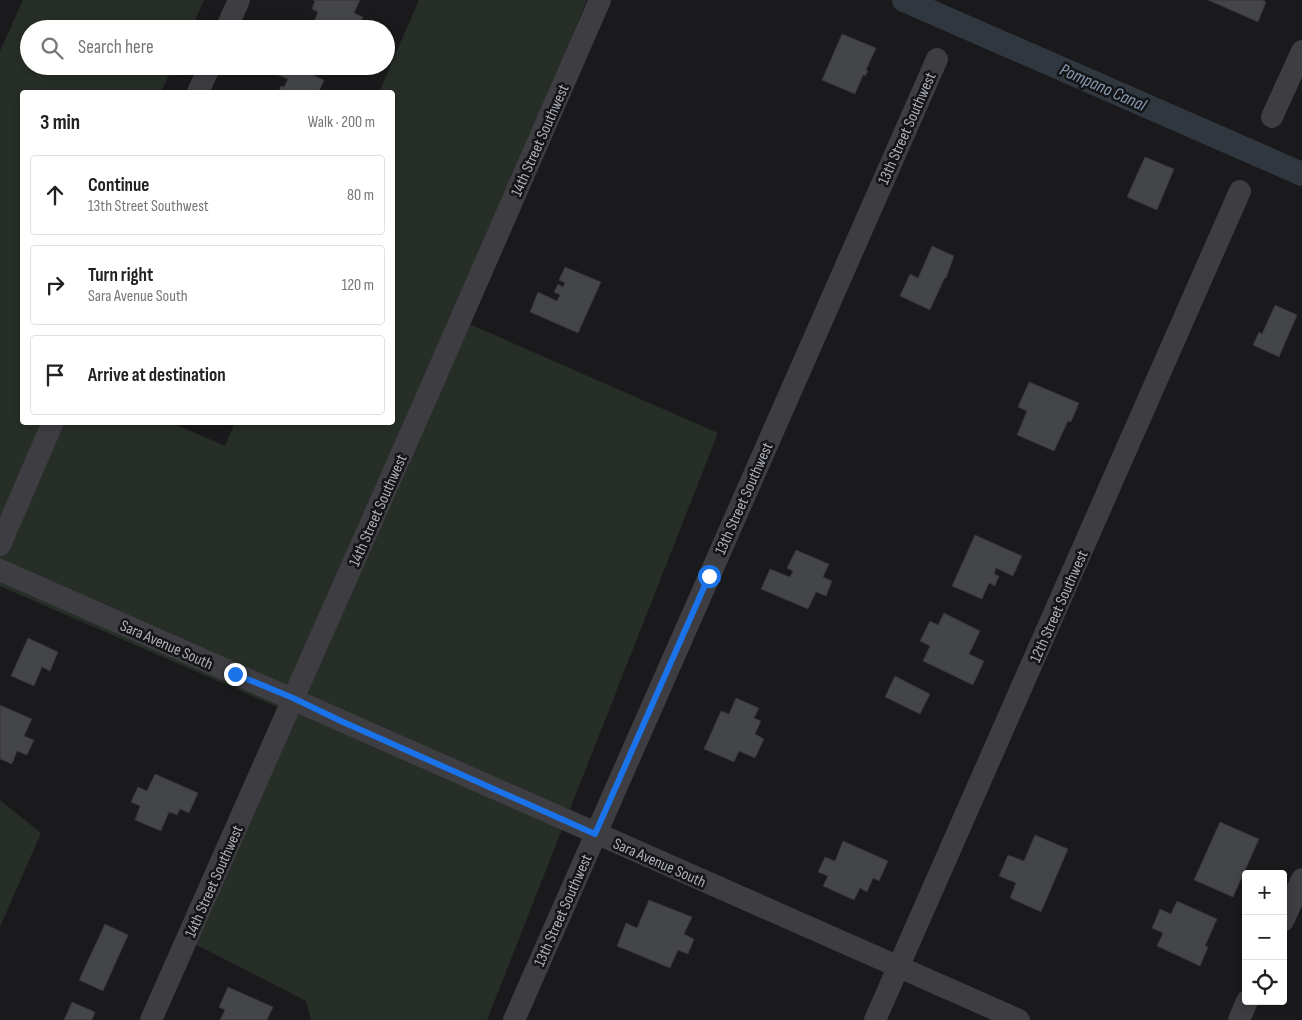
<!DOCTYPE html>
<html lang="en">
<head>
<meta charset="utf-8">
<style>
	:root { --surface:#fff; --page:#f2f2f2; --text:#222; --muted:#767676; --line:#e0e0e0 }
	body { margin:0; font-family:"Sofia Sans Condensed",sans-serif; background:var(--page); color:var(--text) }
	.controls { position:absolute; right:15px; bottom:15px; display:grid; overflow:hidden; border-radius:5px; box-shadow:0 2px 8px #0003 }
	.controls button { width:45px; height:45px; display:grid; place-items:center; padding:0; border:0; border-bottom:1px solid var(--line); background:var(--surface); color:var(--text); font:25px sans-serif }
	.stop { position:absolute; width:15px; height:15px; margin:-11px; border:4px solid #1a73e8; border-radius:50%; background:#fff }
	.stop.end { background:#1a73e8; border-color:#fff; box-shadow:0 1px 5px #0008 }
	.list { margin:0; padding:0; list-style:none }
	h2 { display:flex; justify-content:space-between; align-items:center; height:65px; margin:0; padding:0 20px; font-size:21px }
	h2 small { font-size:16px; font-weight:400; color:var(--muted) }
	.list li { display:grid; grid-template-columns:32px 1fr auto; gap:15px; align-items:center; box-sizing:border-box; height:80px; margin:0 10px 10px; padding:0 10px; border:1px solid var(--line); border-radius:5px }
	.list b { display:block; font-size:19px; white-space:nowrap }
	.list p { margin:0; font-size:16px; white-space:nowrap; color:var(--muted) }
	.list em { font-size:16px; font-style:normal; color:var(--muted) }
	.icon { flex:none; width:28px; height:28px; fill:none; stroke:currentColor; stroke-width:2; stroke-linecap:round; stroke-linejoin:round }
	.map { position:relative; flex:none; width:1302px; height:1020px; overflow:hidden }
	.search { position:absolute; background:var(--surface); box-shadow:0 2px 8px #0003; left:20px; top:20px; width:375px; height:55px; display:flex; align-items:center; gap:12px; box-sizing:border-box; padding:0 18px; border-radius:28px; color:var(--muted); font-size:19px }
	.panel { position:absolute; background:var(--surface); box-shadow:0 2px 8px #0003; left:20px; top:90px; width:375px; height:335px; border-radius:5px }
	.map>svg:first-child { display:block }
</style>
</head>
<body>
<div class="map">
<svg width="1302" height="1020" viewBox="0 0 1302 1020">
	<rect width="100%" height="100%" fill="#1a1a1c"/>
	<!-- green -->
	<path fill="#262e27" d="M23 0H204L191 29H29V66H173L161 92H22V422L172 423 225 446 235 423 392 422V92H379L419 0H587L458 319 718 433 487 1020H311L306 1001 193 943 293 714 0 586V51Z
		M0 800 41 833 0 927Z"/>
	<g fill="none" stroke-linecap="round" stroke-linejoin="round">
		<!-- canal -->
		<path stroke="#30373f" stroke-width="24" d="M904 0 1302 174"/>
	</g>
	<!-- building -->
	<path fill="#444549" stroke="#343437" d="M313 0H360L354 13 363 17 357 29H311L318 12 312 9 315 1Z
		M1208 0H1263L1266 2 1258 22Z
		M842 34 876 48 866 70 868 71 865 76 863 75 855 94 822 80Z
		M279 66H306L304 71 324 80 319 91 323 92H279L281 86 284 87 288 79 276 74Z
		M1145 157 1174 169 1157 210 1127 197Z
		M932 246 954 256 946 278 944 279 930 310 900 296 910 274 918 278Z
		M565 267 601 282 578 333 530 312 538 292 557 301 560 295 554 292 558 284 563 287 565 283 559 280Z
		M1275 305 1297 315 1279 357 1253 345 1259 332 1262 334Z
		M1029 382 1079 403 1071 422 1068 421 1054 451 1017 435 1027 411 1018 407Z
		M975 535 1022 556 1013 576 996 568 994 574 999 576 995 586 989 583 982 599 952 586Z
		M796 550 829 564 823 577 832 581 826 596 816 592 808 609 761 589 770 569 790 577 793 571 787 568Z
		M944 613 980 631 969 654 984 661 973 685 923 661 930 646 920 641 930 621 938 625Z
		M28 638 58 652 50 671 42 667 34 686 11 676Z
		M895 676 930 694 920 714 885 697Z
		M736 698 759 708 754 718 761 721 755 734 764 739 755 758 739 751 734 762 704 749 721 711 729 714Z
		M0 705 32 719 24 736 34 740 27 755 17 751 12 764 0 759Z
		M155 774 198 793 189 813 180 809 177 815 169 812 161 831 135 820 140 806 131 802 138 787 147 791Z
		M1220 822 1259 839 1233 897 1194 880Z
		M1035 835 1068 849 1041 912 1010 898 1016 883 999 876 1008 855 1024 861Z
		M843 841 888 861 879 881 873 878 867 892 860 888 854 900 823 886 828 876 818 872 825 857 835 861Z
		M649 900 692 917 684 934 694 939 688 954 678 950 670 968 617 946 626 923 637 928Z
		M1177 901 1217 919 1205 946 1208 947 1200 966 1157 946 1163 933 1152 928 1160 909 1171 914Z
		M105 924 128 935 103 991 79 980Z
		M228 987 273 1007 267 1020H220L225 1010 219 1007Z
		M72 1002 95 1012 92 1020H64Z"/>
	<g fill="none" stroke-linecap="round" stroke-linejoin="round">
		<!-- street -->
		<path stroke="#3d3d42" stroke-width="22" d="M226 29 239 0
			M198 92 210 66
			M1272 117 1302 51
			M0 545 53 422
			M0 570 1019 1020
			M1283 921 1302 879
			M151 1020 428 394 600 0
			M514 1020 937 59
			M875 1020 1240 191
			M1239 1020 1247 1001"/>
	</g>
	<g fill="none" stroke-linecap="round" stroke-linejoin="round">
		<!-- route -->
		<path stroke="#1a73e8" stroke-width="6" d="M235 674 293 698 343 722 595 834 709 576"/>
	</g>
	<g text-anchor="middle" stroke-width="5" stroke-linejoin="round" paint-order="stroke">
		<!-- street labels -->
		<g font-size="16" fill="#adb0ba" stroke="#151517">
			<text transform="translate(906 128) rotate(-66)" y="6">13th Street Southwest</text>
			<text transform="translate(539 140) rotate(-66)" y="6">14th Street Southwest</text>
			<text transform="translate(743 498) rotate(-66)" y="6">13th Street Southwest</text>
			<text transform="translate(377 510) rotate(-66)" y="6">14th Street Southwest</text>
			<text transform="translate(1058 606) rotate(-66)" y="6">12th Street Southwest</text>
			<text transform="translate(167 644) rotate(24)" y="6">Sara Avenue South</text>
			<text transform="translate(660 862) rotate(24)" y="6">Sara Avenue South</text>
			<text transform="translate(213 881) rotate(-66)" y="6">14th Street Southwest</text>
			<text transform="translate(562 910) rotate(-66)" y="6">13th Street Southwest</text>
		</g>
		<!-- water labels -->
		<g font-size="18" font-style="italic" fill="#879ab2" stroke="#151517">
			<text transform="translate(1103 87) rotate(24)" y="6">Pompano Canal</text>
		</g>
	</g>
</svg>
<div class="controls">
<button>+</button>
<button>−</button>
<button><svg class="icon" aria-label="locate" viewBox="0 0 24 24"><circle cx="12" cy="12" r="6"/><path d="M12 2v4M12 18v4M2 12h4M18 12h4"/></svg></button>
</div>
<div class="stop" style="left:709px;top:576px"></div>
<div class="stop end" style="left:235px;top:674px"></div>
<div class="search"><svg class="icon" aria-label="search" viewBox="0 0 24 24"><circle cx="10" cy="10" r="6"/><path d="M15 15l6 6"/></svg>Search here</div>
<section class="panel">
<h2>3 min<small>Walk · 200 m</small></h2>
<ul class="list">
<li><svg class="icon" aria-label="ahead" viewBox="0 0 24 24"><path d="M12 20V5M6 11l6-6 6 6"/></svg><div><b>Continue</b><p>13th Street Southwest</p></div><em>80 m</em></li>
<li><svg class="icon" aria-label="right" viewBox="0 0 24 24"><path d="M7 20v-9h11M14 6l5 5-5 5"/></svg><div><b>Turn right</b><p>Sara Avenue South</p></div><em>120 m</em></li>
<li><svg class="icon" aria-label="arrive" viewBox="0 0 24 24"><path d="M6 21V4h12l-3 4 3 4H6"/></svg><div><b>Arrive at destination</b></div></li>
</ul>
</section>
</div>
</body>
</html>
